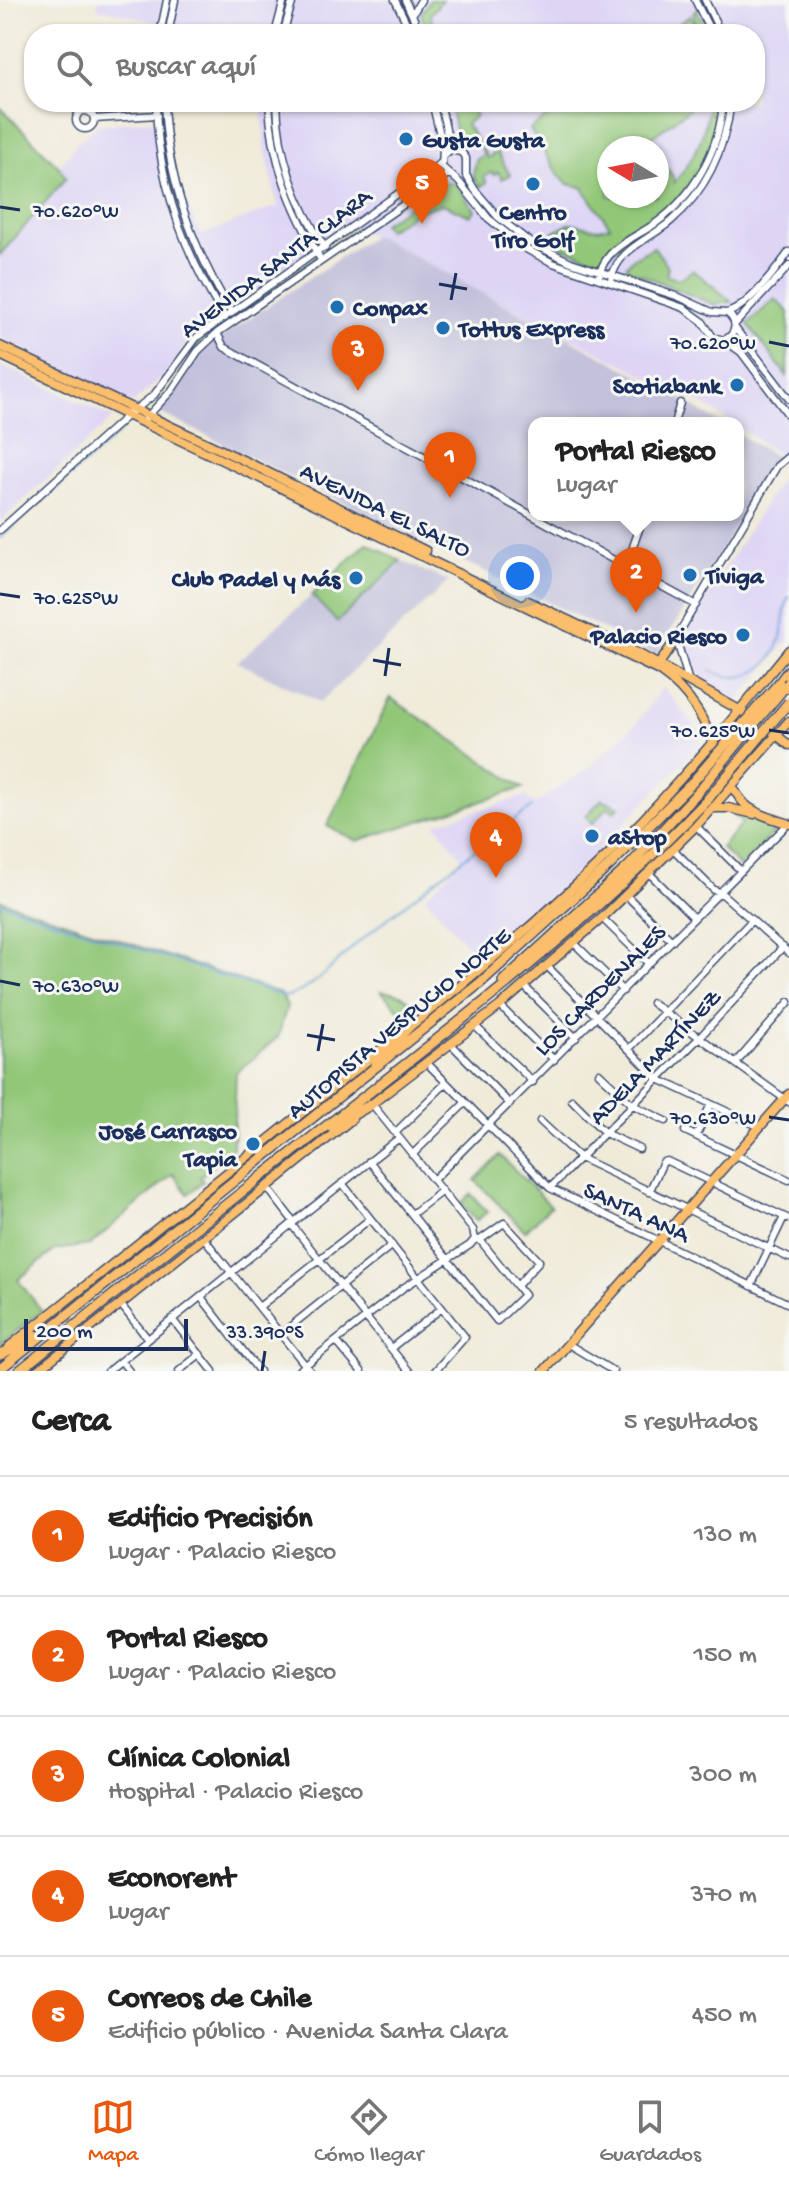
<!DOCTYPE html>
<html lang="es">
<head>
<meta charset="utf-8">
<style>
	:root { --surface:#fff; --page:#f6f6f6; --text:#222; --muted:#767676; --line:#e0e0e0; --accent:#ea580c }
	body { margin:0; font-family:"Gochi Hand",sans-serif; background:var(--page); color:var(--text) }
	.compass { position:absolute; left:597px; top:136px; width:72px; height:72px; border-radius:50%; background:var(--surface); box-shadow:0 2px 6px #0004; rotate:280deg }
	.scale { position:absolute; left:24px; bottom:20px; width:164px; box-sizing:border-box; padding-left:8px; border:4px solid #1b2f5e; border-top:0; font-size:22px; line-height:28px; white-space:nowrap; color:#1b2f5e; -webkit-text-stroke:6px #f6f6f2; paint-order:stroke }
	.you { position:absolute; left:520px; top:576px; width:28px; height:28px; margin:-20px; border:6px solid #fff; border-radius:50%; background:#1a73e8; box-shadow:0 0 0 12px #1a73e833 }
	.badge { display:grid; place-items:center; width:52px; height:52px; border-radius:50%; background:var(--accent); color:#fff; font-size:26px; font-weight:700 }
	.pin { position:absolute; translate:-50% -66px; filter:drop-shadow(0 2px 4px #0008) }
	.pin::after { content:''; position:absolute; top:42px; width:28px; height:24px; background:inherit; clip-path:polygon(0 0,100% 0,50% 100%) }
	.popup { position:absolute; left:528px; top:417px; width:216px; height:104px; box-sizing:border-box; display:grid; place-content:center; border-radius:16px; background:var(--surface); filter:drop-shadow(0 2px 6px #0005); font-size:26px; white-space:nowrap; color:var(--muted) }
	.popup b { font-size:30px; color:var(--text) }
	.popup::after { content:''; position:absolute; left:50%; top:100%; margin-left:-16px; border:16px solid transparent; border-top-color:var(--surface) }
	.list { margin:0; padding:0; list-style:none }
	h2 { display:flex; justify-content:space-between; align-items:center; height:104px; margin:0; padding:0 32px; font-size:34px }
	h2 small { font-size:26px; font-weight:400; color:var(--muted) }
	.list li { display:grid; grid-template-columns:52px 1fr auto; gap:24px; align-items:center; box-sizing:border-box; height:120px; padding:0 32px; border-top:2px solid var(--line) }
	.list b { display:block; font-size:30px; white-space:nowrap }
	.list p { margin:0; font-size:26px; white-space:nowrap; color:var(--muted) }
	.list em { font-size:26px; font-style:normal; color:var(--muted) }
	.icon { flex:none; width:44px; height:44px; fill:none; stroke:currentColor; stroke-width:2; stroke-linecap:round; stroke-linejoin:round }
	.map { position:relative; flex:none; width:789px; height:1371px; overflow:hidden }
	.search { position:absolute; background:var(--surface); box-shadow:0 2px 6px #0004; left:24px; right:24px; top:24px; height:88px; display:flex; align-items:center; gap:20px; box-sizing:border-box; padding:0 28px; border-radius:32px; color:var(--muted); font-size:30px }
	.sheet { height:704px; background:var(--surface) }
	nav { display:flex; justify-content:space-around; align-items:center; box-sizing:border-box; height:112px; border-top:2px solid var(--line); background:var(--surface); font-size:22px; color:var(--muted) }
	nav a { display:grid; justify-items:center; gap:4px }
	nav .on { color:var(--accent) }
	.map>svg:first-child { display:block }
</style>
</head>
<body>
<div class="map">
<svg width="789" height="1371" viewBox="0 0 789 1371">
	<rect width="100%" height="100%" fill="#f6f6f2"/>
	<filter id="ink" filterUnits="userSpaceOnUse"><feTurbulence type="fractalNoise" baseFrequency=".0125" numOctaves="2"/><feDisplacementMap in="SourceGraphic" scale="16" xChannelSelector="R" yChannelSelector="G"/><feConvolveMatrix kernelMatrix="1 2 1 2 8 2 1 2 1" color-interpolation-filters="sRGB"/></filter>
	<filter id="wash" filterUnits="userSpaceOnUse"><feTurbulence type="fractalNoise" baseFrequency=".006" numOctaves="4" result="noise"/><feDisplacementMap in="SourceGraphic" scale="32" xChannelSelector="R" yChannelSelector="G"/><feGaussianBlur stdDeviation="1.8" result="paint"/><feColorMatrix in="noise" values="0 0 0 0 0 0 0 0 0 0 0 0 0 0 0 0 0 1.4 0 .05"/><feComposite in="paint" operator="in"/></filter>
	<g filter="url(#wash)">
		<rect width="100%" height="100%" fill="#f0ebd9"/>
		<!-- built -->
		<path fill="#ded5f5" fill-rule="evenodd" d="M100 0H789V639L737 702 699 680 684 635 785 471 777 453 738 427V423H732L709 408 350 225 203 328 182 349 168 372 133 403 0 338V255L66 178 59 167 77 143 98 125 151 120 201 235 278 206 265 148 261 102H755V34H199L96 7ZM609 148H657V196H609Z
			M0 365 113 418 0 522Z
			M663 687 701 733 700 745 580 869 481 961 425 897 463 860 435 823 525 796 534 804 586 770 634 726Z"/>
		<!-- industrial -->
		<path fill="#c3c1db" d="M374 235 660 387 720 423H534V515H738V434L778 458 656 655 158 412 201 351Z
			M401 561 449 581 320 702 237 662 312 595 337 622Z"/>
		<!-- green -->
		<path fill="#92c778" stroke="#567b6b" stroke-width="2" d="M430 0H442L430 15 437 34H429L421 14Z
			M697 9 708 34H664L690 16 697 26 693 13Z
			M449 102C464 102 468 103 476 116L466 124 488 158 497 152 510 175 502 179 498 172 494 175 492 172 484 177 487 183 480 187 473 176 476 160 484 154 474 136 460 144 458 142Z
			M568 102H698L649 140 654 148H609V196H657V153L673 177 674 183C695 158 706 134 709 102H720C708 186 671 210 606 256L597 260 541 239 571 223 598 229 610 226 582 187 568 184 557 173 530 129Z
			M0 107 59 167 66 178 0 255Z
			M436 172 438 176 202 340 192 354 189 350 205 335Z
			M446 183H455L475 210 470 216 443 204 418 211 388 230 382 224Z
			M654 247 668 267 666 276 679 279 693 270 732 302 715 305 625 268 632 259Z
			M775 299 789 312 787 376 748 324Z
			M367 543 401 561 337 622 312 595Z
			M391 697V698L523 788 357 841 327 826Z
			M602 799 619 807 614 812 608 807 592 824 586 816Z
			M727 811 773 822 776 830 740 867 721 848 742 823Z
			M0 900 281 994 287 1006 278 1037 236 1073 233 1148 200 1177 203 1181 188 1194 173 1174 90 1245 55 1250 18 1280 42 1311 0 1344Z
			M381 991C397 993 412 995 415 1013L408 1019Z
			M500 1155 551 1206 525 1231 475 1180Z
			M471 1194 487 1212 476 1221 461 1203Z"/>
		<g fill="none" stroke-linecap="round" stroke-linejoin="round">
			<!-- stream -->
			<path stroke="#67a1d7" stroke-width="2" d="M0 538 123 429
				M711 670C739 687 771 671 780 640 785 626 782 611 789 597
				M0 903 286 997C316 989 337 960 360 941 416 895 473 850 532 807"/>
		</g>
	</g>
	<g filter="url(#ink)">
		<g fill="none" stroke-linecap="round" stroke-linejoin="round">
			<!-- minor casing -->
			<g stroke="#3b4b70" stroke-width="9">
				<path id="minor" d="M395 0 412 34
					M405 0 421 34
					M695 0 712 34
					M705 0 721 34
					M412 15 421 0
					M160 34 167 0
					M168 34 175 0
					M275 34 284 0
					M283 34 293 0
					M156 102C157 180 184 253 225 318
					M164 102C167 179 192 247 232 313
					M269 102C271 161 292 210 321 260
					M277 102C278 155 296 204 325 248
					M432 102 443 147 442 167 459 182 488 218 526 249 553 263 684 308 702 321 713 337 724 340 741 352 789 416
					M440 102 447 134 454 150
					M76 120a9 9 0 1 1 18 0a9 9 0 1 1-18 0Z
					M94 119 157 115
					M443 156 450 150 461 152 466 158V175L475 190 498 217 531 243 571 262 679 297 712 312 727 313C738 321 737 334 724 340
					M599 276C605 247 635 238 656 223 694 196 720 149 723 102
					M611 280C618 248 648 241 671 221 707 190 725 149 731 102
					M727 313C748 307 776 270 789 252
					M735 324 789 266
					M735 328 789 399
					M217 333 224 347 696 605
					M146 418 172 390 198 351 217 333 448 174
					M674 423 680 403
					M0 530 128 415 154 395 197 337 441 163
					M626 567 644 515
					M689 682 676 638 777 466 789 456
					M696 826 741 871
					M673 849 714 890 720 892 789 953
					M649 873 694 918
					M626 895 672 941
					M602 918 649 964
					M574 943 623 991
					M547 966 658 1079 760 1127
					M524 986 576 1038
					M652 1003 789 1102
					M500 1006 554 1060
					M474 1025 533 1082
					M450 1043 510 1104
					M629 1049 752 920
					M426 1062 550 1188 789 1304
					M736 1063 789 1002
					M599 1073 633 1105 666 1121
					M572 1100 605 1133 639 1149
					M372 1104 473 1230 475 1239 480 1240 517 1286
					M540 1121 580 1158 789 1258
					M685 1131 789 1180
					M395 1133 446 1083
					M696 1136 711 1104
					M412 1155 465 1103
					M369 1161 497 1321 524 1295 517 1286 539 1261 504 1223 480 1240
					M433 1180 789 823
					M342 1183 465 1337 435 1371
					M266 1186 294 1222
					M550 1188 700 1037 783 947
					M649 1192 663 1162 667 1161 789 1219
					M412 1214 442 1191
					M291 1224 409 1371
					M203 1237 310 1371
					M751 1286 784 1217
					M201 1297 259 1371
					M121 1305 148 1339
					M259 1307 370 1219
					M172 1319 213 1371
					M281 1334 392 1245
					M336 1341 361 1371
					M568 1344 613 1371
					M391 1348 442 1308
					M121 1361 129 1371
					M108 1371 399 1138
					M179 1371 200 1354
					M298 1371 403 1288 470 1245 475 1239"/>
			</g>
			<!-- major casing -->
			<g stroke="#3b4b70" stroke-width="11">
				<path id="major" d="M0 346 249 463 426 551
					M0 355 283 489 659 671C692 693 706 723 720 758 728 775 733 794 748 807 760 816 776 819 789 824
					M528 601 641 655 743 712
					M659 664 675 641
					M774 733 789 745
					M713 808H728L754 814
					M407 1029C482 969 556 907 624 839 683 780 736 715 789 650
					M369 1106 500 1006 602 918 696 826 789 721
					M10 1346 393 1040
					M37 1371 352 1119
					M544 1371 789 1094"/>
			</g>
			<!-- highway casing -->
			<g stroke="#3b4b70" stroke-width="12">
				<path id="highway" d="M779 683 789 670
					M503 981 628 867 697 793
					M376 1062 409 1027
					M332 1127 372 1104
					M0 1355 36 1335
					M0 1369 480 983 609 866 690 785
					M19 1371C115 1294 210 1216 307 1141 446 1033 585 928 707 800"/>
			</g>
			<!-- minor -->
			<use href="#minor" stroke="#fff" stroke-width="6"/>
			<!-- major -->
			<use href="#major" stroke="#fabe6d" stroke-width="8"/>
			<!-- highway -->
			<use href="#highway" stroke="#fabe6d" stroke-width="9"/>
			<!-- highway-bridge casing -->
			<g stroke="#3b4b70" stroke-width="12" stroke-linecap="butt">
				<path id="highway-bridge" d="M690 785 779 683
					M697 793 789 682
					M707 800 789 702"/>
			</g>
			<!-- highway-bridge -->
			<use href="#highway-bridge" stroke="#fabe6d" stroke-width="9"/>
		</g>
	</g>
	<!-- ticks -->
	<path fill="none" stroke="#1b2f5e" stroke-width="3" d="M0 207 20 210M439 284 467 289M451 300 456 273M769 342 789 346M0 594 20 597M373 660 401 665M385 676 389 648M769 730 789 733M0 981 20 985M307 1035 335 1040M318 1051 323 1024M769 1117 789 1120M262 1371 265 1351"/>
	<!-- markers -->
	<g fill="#1f6fb2" stroke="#f6f6f2" stroke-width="3">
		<circle cx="406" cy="139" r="8"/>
		<circle cx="533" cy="184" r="8"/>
		<circle cx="337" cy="307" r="8"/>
		<circle cx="443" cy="328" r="8"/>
		<circle cx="737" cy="385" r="8"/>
		<circle cx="690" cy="575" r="8"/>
		<circle cx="356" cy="578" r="8"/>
		<circle cx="743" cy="635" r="8"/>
		<circle cx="592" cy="836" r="8"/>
		<circle cx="253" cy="1144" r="8"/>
	</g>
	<g text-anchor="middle" stroke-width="6" stroke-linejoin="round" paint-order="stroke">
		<!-- poi labels -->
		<g font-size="24" font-weight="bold" fill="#1b2f5e" stroke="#f6f6f2" text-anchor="start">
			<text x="422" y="147">Gusta Gusta</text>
			<text x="533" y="219" text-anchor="middle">Centro<tspan x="533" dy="28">Tiro Golf</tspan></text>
			<text x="353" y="315">Conpax</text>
			<text x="459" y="336">Tottus Express</text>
			<text x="721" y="393" text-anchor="end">Scotiabank</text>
			<text x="706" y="583">Tiviga</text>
			<text x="340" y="586" text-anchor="end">Club Padel y Más</text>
			<text x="727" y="643" text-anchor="end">Palacio Riesco</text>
			<text x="608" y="844">aStop</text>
			<text x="237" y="1138" text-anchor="end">José Carrasco<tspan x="237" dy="28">Tapia</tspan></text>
		</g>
		<!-- street labels -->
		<g font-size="24" fill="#1b2f5e" stroke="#f6f6f2">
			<text transform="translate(275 262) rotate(-37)" y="8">AVENIDA SANTA CLARA</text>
			<text transform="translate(386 509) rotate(26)" y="8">AVENIDA EL SALTO</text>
			<text transform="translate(599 989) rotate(-45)" y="8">LOS CARDENALES</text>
			<text transform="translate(398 1022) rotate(-40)" y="8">AUTOPISTA VESPUCIO NORTE</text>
			<text transform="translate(654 1056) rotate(-46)" y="8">ADELA MARTÍNEZ</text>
			<text transform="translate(637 1211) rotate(25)" y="8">SANTA ANA</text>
		</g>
	</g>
	<g font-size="20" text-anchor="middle" fill="#1b2f5e" stroke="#f6f6f2" stroke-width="6" stroke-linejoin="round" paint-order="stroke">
		<text x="76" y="217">70.620°W</text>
		<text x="713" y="349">70.620°W</text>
		<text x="76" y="604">70.625°W</text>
		<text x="713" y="737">70.625°W</text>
		<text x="76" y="992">70.630°W</text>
		<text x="713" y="1124">70.630°W</text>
		<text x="265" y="1338">33.390°S</text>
	</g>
</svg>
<svg class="compass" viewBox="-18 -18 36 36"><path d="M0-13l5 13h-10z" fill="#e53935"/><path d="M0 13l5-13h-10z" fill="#767676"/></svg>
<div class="scale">200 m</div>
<div class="you"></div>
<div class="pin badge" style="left:450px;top:498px">1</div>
<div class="pin badge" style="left:636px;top:613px">2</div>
<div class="popup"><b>Portal Riesco</b>Lugar</div>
<div class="pin badge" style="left:358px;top:391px">3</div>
<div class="pin badge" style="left:496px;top:878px">4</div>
<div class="pin badge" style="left:422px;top:224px">5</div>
<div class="search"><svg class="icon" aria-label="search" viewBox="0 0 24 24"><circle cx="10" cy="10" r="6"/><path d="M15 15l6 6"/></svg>Buscar aquí</div>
</div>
<section class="sheet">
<h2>Cerca<small>5 resultados</small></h2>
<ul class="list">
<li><span class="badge">1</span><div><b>Edificio Precisión</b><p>Lugar · Palacio Riesco</p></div><em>130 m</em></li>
<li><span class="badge">2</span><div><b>Portal Riesco</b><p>Lugar · Palacio Riesco</p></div><em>150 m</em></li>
<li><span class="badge">3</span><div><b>Clínica Colonial</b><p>Hospital · Palacio Riesco</p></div><em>300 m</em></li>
<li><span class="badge">4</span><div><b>Econorent</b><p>Lugar</p></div><em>370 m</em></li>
<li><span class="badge">5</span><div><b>Correos de Chile</b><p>Edificio público · Avenida Santa Clara</p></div><em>450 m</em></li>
</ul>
</section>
<nav>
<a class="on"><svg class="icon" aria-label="map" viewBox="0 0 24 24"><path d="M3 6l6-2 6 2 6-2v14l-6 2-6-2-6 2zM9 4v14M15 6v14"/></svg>Mapa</a>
<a><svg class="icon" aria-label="directions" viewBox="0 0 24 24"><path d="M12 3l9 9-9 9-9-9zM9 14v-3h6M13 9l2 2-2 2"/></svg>Cómo llegar</a>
<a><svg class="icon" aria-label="saved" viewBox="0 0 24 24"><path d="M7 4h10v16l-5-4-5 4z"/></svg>Guardados</a>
</nav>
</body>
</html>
